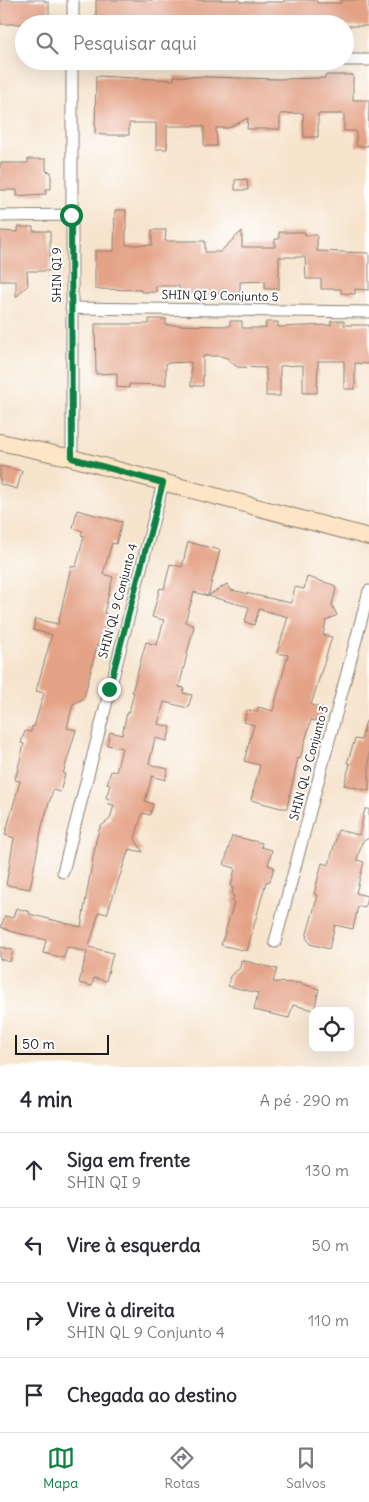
<!DOCTYPE html>
<html lang="pt">
<head>
<meta charset="utf-8">
<style>
	:root { --surface:#fff; --page:#f2f2f3; --text:#2b2b33; --muted:#7c7c81; --line:#e1e1e2; --accent:#0b8043 }
	body { margin:0; font-family:Delius,sans-serif; background:var(--page); color:var(--text) }
	.controls { position:absolute; right:15px; bottom:15px; display:grid; overflow:hidden; border-radius:10px; box-shadow:0 5px 20px #0002 }
	.controls button { width:45px; height:45px; display:grid; place-items:center; padding:0; border:0; border-bottom:1px solid var(--line); background:var(--surface); color:var(--text); font:25px sans-serif }
	.scale { position:absolute; left:15px; bottom:12px; width:94px; box-sizing:border-box; padding-left:5px; border:2px solid #1c1c1c; border-top:0; font-size:14px; line-height:18px; white-space:nowrap; color:#1c1c1c; -webkit-text-stroke:4px #fff; paint-order:stroke }
	.stop { position:absolute; width:15px; height:15px; margin:-11px; border:4px solid #0b8043; border-radius:50%; background:#fff }
	.stop.end { background:#0b8043; border-color:#fff; box-shadow:0 1px 5px #0008 }
	.list { margin:0; padding:0; list-style:none }
	h2 { display:flex; justify-content:space-between; align-items:center; height:65px; margin:0; padding:0 20px; font-size:21px }
	h2 small { font-size:16px; font-weight:400; color:var(--muted) }
	.list li { display:grid; grid-template-columns:32px 1fr auto; gap:15px; align-items:center; box-sizing:border-box; height:75px; padding:0 20px; border-top:1px solid var(--line) }
	.list b { display:block; font-size:19px; white-space:nowrap }
	.list p { margin:0; font-size:16px; white-space:nowrap; color:var(--muted) }
	.list em { font-size:16px; font-style:normal; color:var(--muted) }
	.icon { flex:none; width:28px; height:28px; fill:none; stroke:currentColor; stroke-width:2; stroke-linecap:round; stroke-linejoin:round }
	.map { position:relative; flex:none; width:369px; height:1067px; overflow:hidden }
	.search { position:absolute; background:var(--surface); box-shadow:0 5px 20px #0002; left:15px; right:15px; top:15px; height:55px; display:flex; align-items:center; gap:12px; box-sizing:border-box; padding:0 18px; border-radius:28px; color:var(--muted); font-size:19px }
	.sheet { height:365px; background:var(--surface) }
	nav { display:flex; justify-content:space-around; align-items:center; box-sizing:border-box; height:70px; border-top:1px solid var(--line); background:var(--surface); font-size:14px; color:var(--muted) }
	nav a { display:grid; justify-items:center; gap:2px }
	nav .on { color:var(--accent) }
	.map>svg:first-child { display:block }
</style>
</head>
<body>
<div class="map">
<svg width="369" height="1067" viewBox="0 0 369 1067">
	<rect width="100%" height="100%" fill="#fff"/>
	<filter id="ink" filterUnits="userSpaceOnUse"><feTurbulence type="fractalNoise" baseFrequency=".02" numOctaves="2"/><feDisplacementMap in="SourceGraphic" scale="10" xChannelSelector="R" yChannelSelector="G"/><feConvolveMatrix kernelMatrix="1 2 1 2 8 2 1 2 1" color-interpolation-filters="sRGB"/></filter>
	<filter id="wash" filterUnits="userSpaceOnUse"><feTurbulence type="fractalNoise" baseFrequency=".0096" numOctaves="4" result="noise"/><feDisplacementMap in="SourceGraphic" scale="20" xChannelSelector="R" yChannelSelector="G"/><feGaussianBlur stdDeviation="1.12" result="paint"/><feColorMatrix in="noise" values="0 0 0 0 0 0 0 0 0 0 0 0 0 0 0 0 0 1.4 0 .05"/><feComposite in="paint" operator="in"/></filter>
	<g filter="url(#wash)">
		<rect width="100%" height="100%" fill="#f6e4cd"/>
		<g id="blocks">
			<!-- building -->
			<path fill="#e4a286" d="M0 0H45V2H49V24H0Z
				M96 0H240V2H284V0H316L317 3H341V0H369V26H345V24H104V20H96Z
				M325 75H353V100H369L368 146H356V131H344V114H318V137H304L303 113 280 114V129H247L248 118 228 128H216L217 146H204V126H167V149H156V123H129V135H102L95 133 96 76 174 80V76L277 79 325 78Z
				M28 159H46V171L51 172V189H46V194L29 195 17 196V190H0V163H28Z
				M247 179 248 190H235V180Z
				M115 210H126V245H152V230H166L165 241H205V252H220L242 231V247H275V239H279V232H305V235H317V251L369 253V290L355 289V294L341 293V289H321V279H306L305 257H279V289H265V281L240 282V293H179V286H156V292H141V290L95 289V251H114Z
				M18 227H33V231H50V259L49 271H27L28 285 16 297V281H0V231L18 232Z
				M149 319H166V325L230 326V321H242V328H266V322H278V327L331 325V321H344V325H369V364L355 363V389H344V361H318L317 393H303V365L280 366V396H266V368L237 367 227 358 220 356H203V386H191V362L166 363V385L129 384V388L117 387V373L96 374 95 324H149Z
				M0 466 22 471 17 489 0 484Z
				M77 510 122 522 116 544 112 543 103 574 113 577 104 613 107 614 104 625 107 626 102 647 97 645 84 698 73 704 67 728 76 730 63 774H65L60 792 53 790 42 826 30 889 6 885 14 838 5 835 20 781 15 780 24 744 21 743 25 731 31 732 32 726 34 727 44 693 36 691 52 635 33 630 35 619 58 624 71 566 76 567 84 536 81 535 83 531 73 528Z
				M188 542 220 550 208 596 194 592 185 622 194 626 179 687 184 688 183 693 192 695 188 708 164 702 158 724 171 727 167 741 155 738 149 764 168 769 165 780 152 776 145 801 153 804 150 815 142 813 135 839 143 852 129 849 107 914 99 912 89 947 113 953 106 981 94 978 92 986 79 983 87 952 67 947 64 958 43 953 46 940 10 931 1 927 5 916 13 918 16 908 30 912 29 914 81 927 96 840 100 827 110 819 114 805 109 804 110 799 106 798 110 785 107 784 111 771 116 772 122 748 107 745 110 732 122 735 127 712 129 713 134 692H132L146 642 157 645 164 620 152 617 160 588 164 589 170 564 182 567Z
				M307 577 334 585 336 589 332 605 337 615 326 621 323 635 332 637 311 705 323 708 319 722 311 720 300 759 298 758 287 808H281L251 800 260 765 244 761 254 725 244 722 247 710 257 712 258 707 273 711 288 655 277 653 288 617 259 609 254 625 245 622 249 607 208 596 227 584 231 590 291 603 295 587 304 589Z
				M366 721 369 722V791L344 785 350 764 347 763 355 739 361 740Z
				M365 809H369V838L362 842 357 860 364 862 356 893 367 896 365 907 358 906 353 929 335 925 329 949 310 944 306 937 318 895 314 894 322 863 329 865 338 830 359 835Z
				M232 836 262 843 261 847 272 850 268 865 274 867 270 881 266 882 247 951 221 945 234 903 232 902 234 896 232 895 233 888 231 887 235 868 224 865Z
				M0 947 13 950 10 962 0 959Z
				M241 960 277 969 273 982 299 983 319 989 314 1010 293 1005 289 1018 254 1010 258 993 228 986 230 976 240 968Z"/>
		</g>
	</g>
	<g filter="url(#ink)">
		<use href="#blocks" fill-opacity="0" stroke="#898074" stroke-width="1"/>
		<g fill="none" stroke-linecap="round" stroke-linejoin="round">
			<!-- street casing -->
			<g stroke="#898074" stroke-width="13">
				<path id="street" d="M73 24V0
					M345 60H369
					M0 216 71 215
					M71 308 369 312
					M72 458V61
					M63 872 163 483
					M275 942 369 591"/>
			</g>
			<!-- secondary casing -->
			<g stroke="#898074" stroke-width="18">
				<path id="secondary" d="M0 442 72 458 369 537"/>
			</g>
			<!-- street -->
			<use href="#street" stroke="#fff" stroke-width="11"/>
			<!-- secondary -->
			<use href="#secondary" stroke="#fee5c5" stroke-width="16"/>
		</g>
	</g>
	<g fill="none" stroke-linecap="round" stroke-linejoin="round" filter="url(#ink)">
		<!-- route -->
		<path stroke="#0b8043" stroke-width="6" d="M71 215 72 458 163 483 109 689"/>
	</g>
	<g text-anchor="middle" stroke-width="4" stroke-linejoin="round" paint-order="stroke">
		<!-- street labels -->
		<g font-size="12" fill="#1c1c1c" stroke="#fff">
			<text transform="translate(57 275) rotate(-90)" y="4">SHIN QI 9</text>
			<text transform="translate(220 296) rotate(1)" y="4">SHIN QI 9 Conjunto 5</text>
			<text transform="translate(118 601) rotate(-75)" y="4">SHIN QL 9 Conjunto 4</text>
			<text transform="translate(309 763) rotate(-75)" y="4">SHIN QL 9 Conjunto 3</text>
		</g>
	</g>
</svg>
<div class="controls">
<button><svg class="icon" aria-label="locate" viewBox="0 0 24 24"><circle cx="12" cy="12" r="6"/><path d="M12 2v4M12 18v4M2 12h4M18 12h4"/></svg></button>
</div>
<div class="scale">50 m</div>
<div class="stop" style="left:71px;top:215px"></div>
<div class="stop end" style="left:109px;top:689px"></div>
<div class="search"><svg class="icon" aria-label="search" viewBox="0 0 24 24"><circle cx="10" cy="10" r="6"/><path d="M15 15l6 6"/></svg>Pesquisar aqui</div>
</div>
<section class="sheet">
<h2>4 min<small>A pé · 290 m</small></h2>
<ul class="list">
<li><svg class="icon" aria-label="ahead" viewBox="0 0 24 24"><path d="M12 20V5M6 11l6-6 6 6"/></svg><div><b>Siga em frente</b><p>SHIN QI 9</p></div><em>130 m</em></li>
<li><svg class="icon" aria-label="left" viewBox="0 0 24 24"><path d="M17 20v-9H6M10 6l-5 5 5 5"/></svg><div><b>Vire à esquerda</b></div><em>50 m</em></li>
<li><svg class="icon" aria-label="right" viewBox="0 0 24 24"><path d="M7 20v-9h11M14 6l5 5-5 5"/></svg><div><b>Vire à direita</b><p>SHIN QL 9 Conjunto 4</p></div><em>110 m</em></li>
<li><svg class="icon" aria-label="arrive" viewBox="0 0 24 24"><path d="M6 21V4h12l-3 4 3 4H6"/></svg><div><b>Chegada ao destino</b></div></li>
</ul>
</section>
<nav>
<a class="on"><svg class="icon" aria-label="map" viewBox="0 0 24 24"><path d="M3 6l6-2 6 2 6-2v14l-6 2-6-2-6 2zM9 4v14M15 6v14"/></svg>Mapa</a>
<a><svg class="icon" aria-label="directions" viewBox="0 0 24 24"><path d="M12 3l9 9-9 9-9-9zM9 14v-3h6M13 9l2 2-2 2"/></svg>Rotas</a>
<a><svg class="icon" aria-label="saved" viewBox="0 0 24 24"><path d="M7 4h10v16l-5-4-5 4z"/></svg>Salvos</a>
</nav>
</body>
</html>
